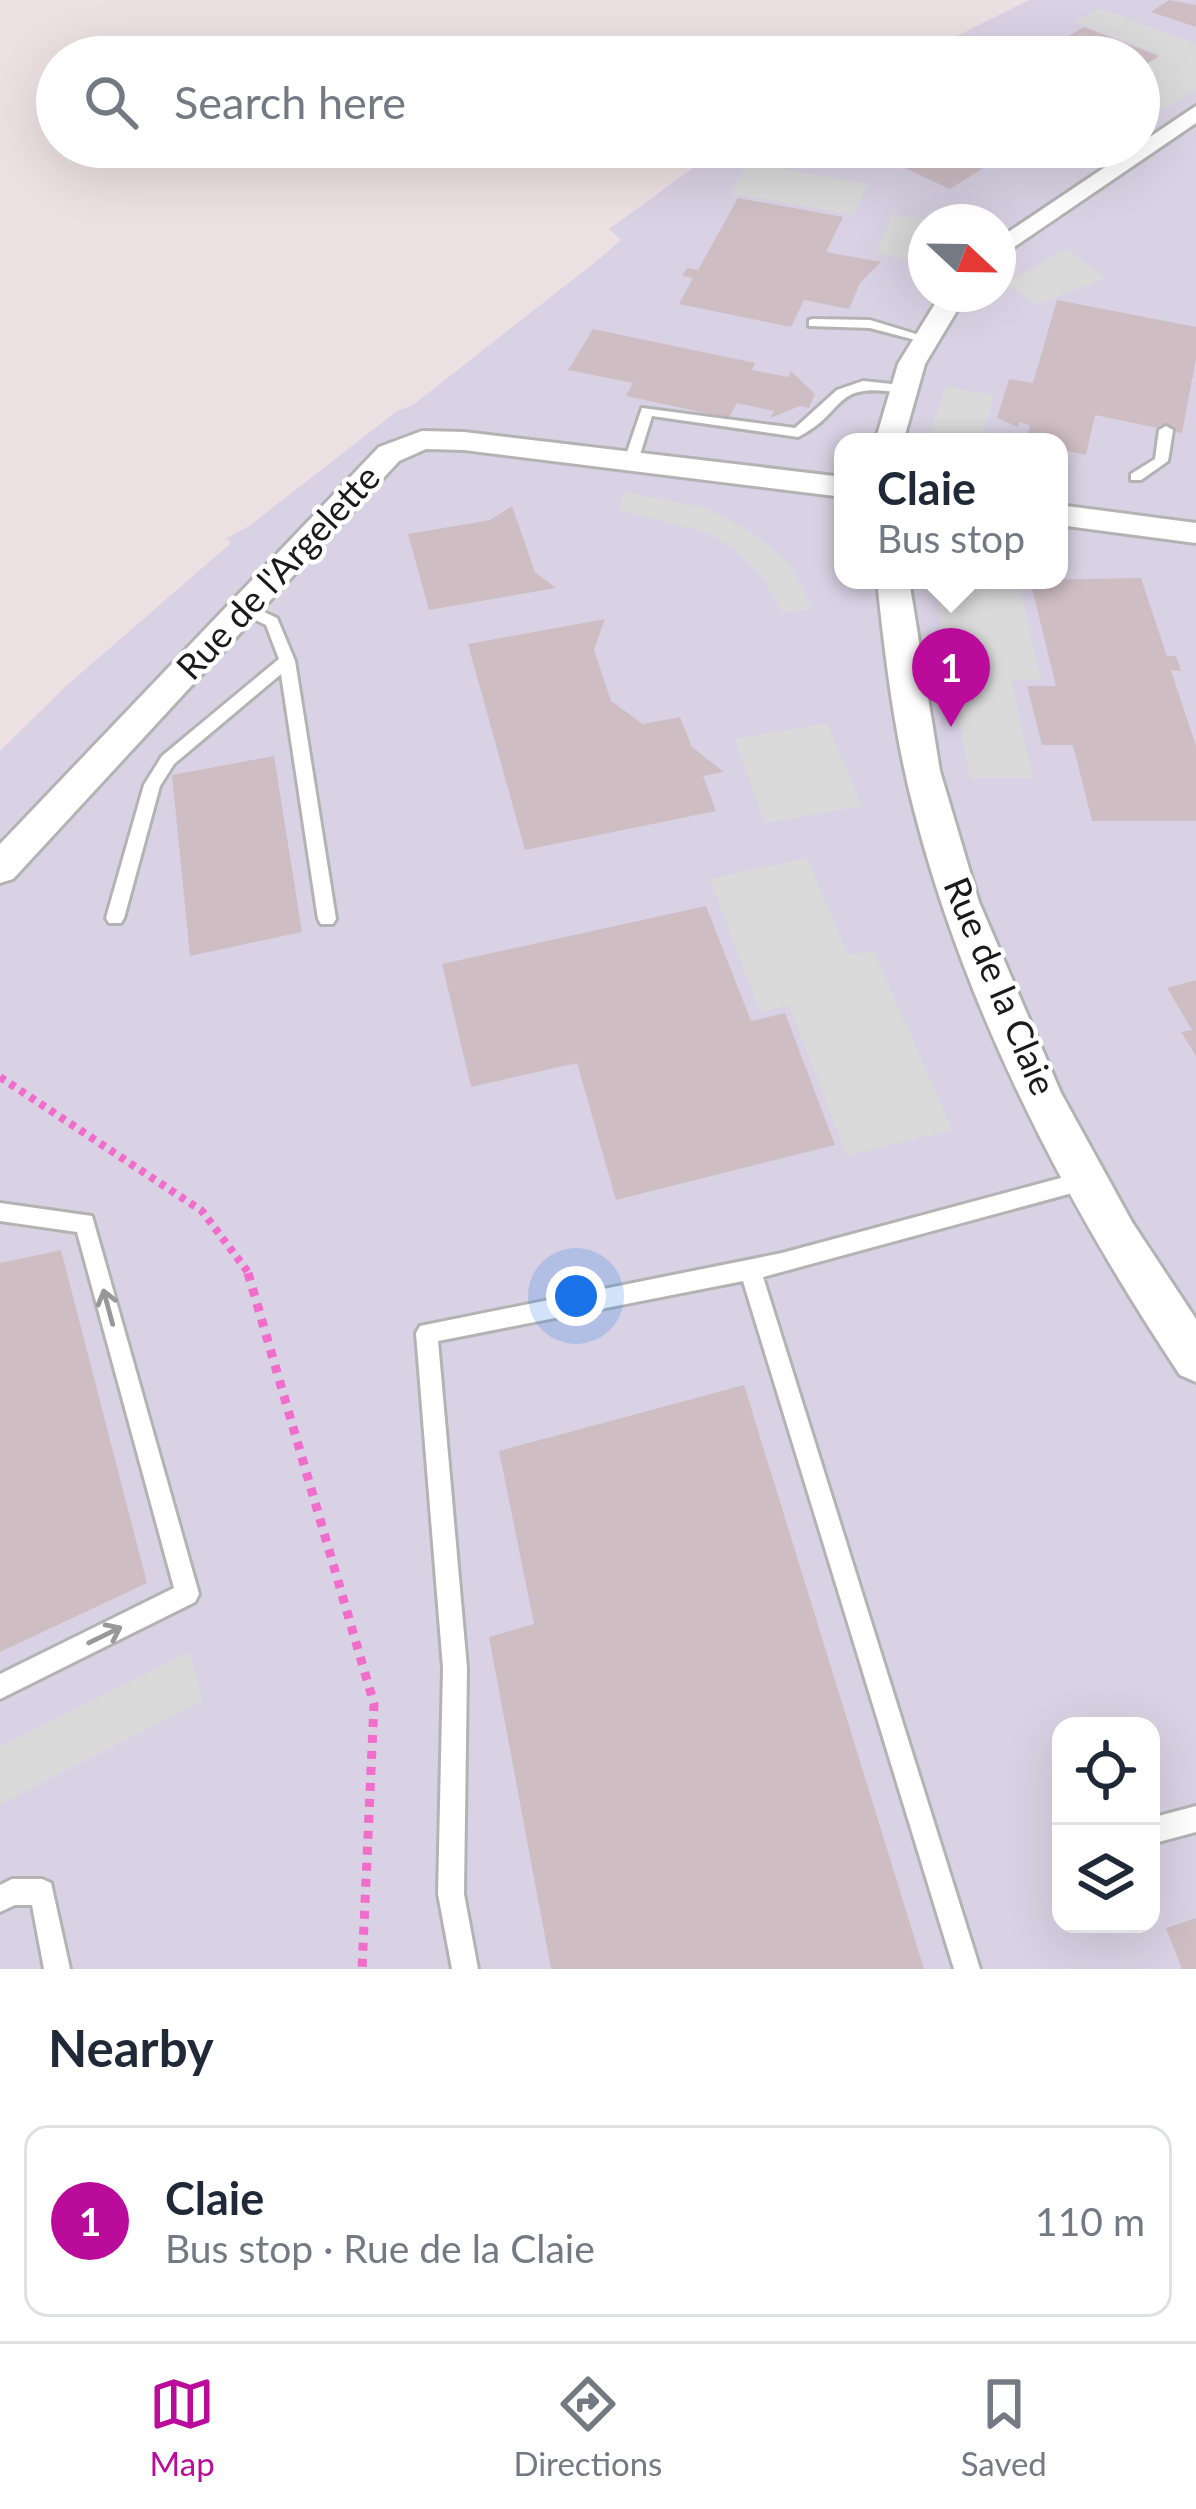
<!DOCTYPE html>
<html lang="en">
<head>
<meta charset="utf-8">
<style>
	:root { --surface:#fff; --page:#f6f6f7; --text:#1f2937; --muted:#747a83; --line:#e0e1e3; --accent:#ba0b9a }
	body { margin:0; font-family:Lato,sans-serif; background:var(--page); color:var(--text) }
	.controls { position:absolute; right:36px; bottom:36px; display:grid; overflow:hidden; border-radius:24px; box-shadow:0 12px 48px #0002 }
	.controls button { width:108px; height:108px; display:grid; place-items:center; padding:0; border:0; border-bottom:3px solid var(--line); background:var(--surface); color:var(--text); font:60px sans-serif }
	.compass { position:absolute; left:908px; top:204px; width:108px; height:108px; border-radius:50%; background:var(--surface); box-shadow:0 12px 48px #0002; rotate:112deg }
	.you { position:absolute; left:576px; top:1296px; width:42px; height:42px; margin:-30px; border:9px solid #fff; border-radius:50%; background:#1a73e8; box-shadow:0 0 0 18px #1a73e833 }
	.badge { display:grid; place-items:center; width:78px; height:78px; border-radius:50%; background:var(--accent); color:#fff; font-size:39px; font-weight:700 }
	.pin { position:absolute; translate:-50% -99px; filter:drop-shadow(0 3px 6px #0008) }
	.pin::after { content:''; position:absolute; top:63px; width:42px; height:36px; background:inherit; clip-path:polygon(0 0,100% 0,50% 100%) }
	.popup { position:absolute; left:834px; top:433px; width:234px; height:156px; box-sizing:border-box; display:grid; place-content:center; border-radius:24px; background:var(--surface); filter:drop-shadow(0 3px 9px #0005); font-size:39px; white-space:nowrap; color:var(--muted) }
	.popup b { font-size:45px; color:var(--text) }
	.popup::after { content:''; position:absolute; left:50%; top:100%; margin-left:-24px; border:24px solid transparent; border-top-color:var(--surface) }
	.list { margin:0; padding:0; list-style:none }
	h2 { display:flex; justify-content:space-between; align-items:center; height:156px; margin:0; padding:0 48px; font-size:51px }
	h2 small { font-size:39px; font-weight:400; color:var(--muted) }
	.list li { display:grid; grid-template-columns:78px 1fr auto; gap:36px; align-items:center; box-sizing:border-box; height:192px; margin:0 24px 24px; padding:0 24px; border:3px solid var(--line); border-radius:24px }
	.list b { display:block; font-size:45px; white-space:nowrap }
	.list p { margin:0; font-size:39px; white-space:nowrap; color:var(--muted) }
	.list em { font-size:39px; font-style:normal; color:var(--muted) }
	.icon { flex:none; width:66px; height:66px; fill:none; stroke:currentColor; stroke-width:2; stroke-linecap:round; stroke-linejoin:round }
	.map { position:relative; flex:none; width:1196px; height:1969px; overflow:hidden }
	.search { position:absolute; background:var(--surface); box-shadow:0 12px 48px #0002; left:36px; right:36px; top:36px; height:132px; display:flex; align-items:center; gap:30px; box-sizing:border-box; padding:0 42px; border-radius:66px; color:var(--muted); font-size:45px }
	.sheet { height:372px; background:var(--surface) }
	nav { display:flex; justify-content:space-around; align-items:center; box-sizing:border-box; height:168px; border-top:3px solid var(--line); background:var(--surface); font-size:33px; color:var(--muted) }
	nav a { display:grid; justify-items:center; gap:6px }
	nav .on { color:var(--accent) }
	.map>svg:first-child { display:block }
</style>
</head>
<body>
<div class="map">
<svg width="1196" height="1969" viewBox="0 0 1196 1969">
	<rect width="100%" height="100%" fill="#ece0e2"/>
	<!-- industrial -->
	<path fill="#d9d2e4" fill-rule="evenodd" d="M1029 0H1196V1969H0V751L65 687 231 543 227 538 249 526 397 411 413 405 599 259 621 240 609 229 722 147H1139V57H915ZM926 222H998V294H926ZM843 442H1059V580H843ZM1061 1726H1151V1924H1061Z"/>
	<!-- parking -->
	<path fill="#dadada" d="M1099 8 1196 44V89L1166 109 1139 99V70L1161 55 1075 22Z
		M747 163 868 184 854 215 730 193Z
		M893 214 936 222H926V263L875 253Z
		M1066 249 1106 278 1035 305 1005 283Z
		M946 386 994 396 983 434 1018 442H955L930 434Z
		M624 492 706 508 753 533 790 565 812 609 783 613 763 579 737 551 708 533 618 510Z
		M933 580H1018L1041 680H1011L1033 778H970Z
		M826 723 862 806 765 823 735 739Z
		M807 858 848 955 874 951 952 1130 847 1156 789 1005 760 1012 710 879Z
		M189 1652 203 1701 0 1804V1746Z"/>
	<!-- building -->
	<path fill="#cebec4" d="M1169 0 1196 5V27L1151 12Z
		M1084 27 1159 56 1139 69V57H1033Z
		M882 147H994L1007 153 950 189 872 153Z
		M738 198 843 217 826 252 881 262 860 283 849 309 804 300 791 327 679 304 693 278 682 276 687 268 698 270Z
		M1057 300 1196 327V358L1182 433 1095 415 1086 455 1059 449V442H1025L1030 425 1019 422 1018 427 997 418 1009 379 1033 383Z
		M593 329 755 363 752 370 788 377 791 371 815 394 809 408 800 406 770 418 774 411 737 403 729 418 626 396 633 383 568 370Z
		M512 506 535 572 556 588 429 610 408 534 490 520Z
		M1141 578 1167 656H1176L1181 671 1171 670 1196 746V821H1092L1073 745H1042L1027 686H1056L1030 580Z
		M605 619 594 650 611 701 643 724 680 717 692 747 724 772 703 776 716 811 525 850 468 644Z
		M274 756 302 932 190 956 172 775Z
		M706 906 751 1021 785 1013 835 1145 616 1200 577 1063 471 1087 442 964Z
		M1196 980V1056L1181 1032 1192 1030 1167 988Z
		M61 1250 147 1583 0 1652V1263Z
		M744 1385 924 1969H551L489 1637 534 1624 499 1451Z
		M1196 1918V1969H1182L1166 1928Z"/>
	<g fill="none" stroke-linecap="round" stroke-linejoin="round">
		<!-- lane casing -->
		<g stroke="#b3b3b3" stroke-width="6">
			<path id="lane" d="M813 319 870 320 929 338 923 342 870 328 809 326V320Z
				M863 381 901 385 907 389 901 393C830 381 848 412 798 437L652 416 638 461 631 465 624 461 642 408 795 428 837 390Z
				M1166 426 1173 430 1168 461 1141 480H1131V474L1155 459 1159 430Z
				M244 603 277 618 295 661 336 919 333 924H321L318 919 281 674 174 764 160 786 124 918 121 923H109L106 918 144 785 162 756 279 659 266 625 239 612V604Z
				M1087 1171 1094 1173 1097 1180 1094 1187 1087 1189 763 1277 980 1969H954L743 1281 438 1341 467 1668 464 1894 478 1969H452L438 1894 443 1668 416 1333 420 1326 782 1253Z
				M0 1203 92 1216 199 1594 195 1602 0 1699V1674L174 1588 77 1232 0 1221Z
				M1196 1806V1832L1151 1844V1818Z
				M12 1879H42L51 1883 70 1969H44L32 1905H15L0 1912V1885Z"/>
		</g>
		<!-- street casing -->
		<g stroke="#b3b3b3" stroke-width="6">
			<path id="street" d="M1196 106V123L998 258V239Z
				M941 294H967L925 364 903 442H875L898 364Z
				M422 431 464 432 843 477V497L464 450 426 449 399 461 13 879 0 883V844L379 447Z
				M1059 505 1196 523V543L1059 525Z
				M877 580H909L940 771 979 902 1061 1093 1132 1222 1196 1319V1382L1180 1375C1064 1201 965 1010 913 806 894 732 885 656 877 580Z"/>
		</g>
		<!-- path-far1 -->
		<path stroke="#f16ccb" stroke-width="8" stroke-dasharray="6 6" stroke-linecap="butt" d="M0 1077 202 1211 251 1276"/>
		<!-- path -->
		<path stroke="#f16ccb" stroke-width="9" stroke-dasharray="8 8" stroke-linecap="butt" d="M248 1273 374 1704 362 1969"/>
		<!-- lane -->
		<use href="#lane" fill="#fff" fill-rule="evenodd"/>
		<!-- street -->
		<use href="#street" fill="#fff" fill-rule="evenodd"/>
	</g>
	<!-- one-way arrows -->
	<defs><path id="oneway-shaft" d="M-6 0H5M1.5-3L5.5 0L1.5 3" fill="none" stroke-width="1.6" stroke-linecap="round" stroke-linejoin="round" transform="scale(3)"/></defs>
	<g stroke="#989898">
		<use href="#oneway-shaft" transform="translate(108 1307) rotate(-105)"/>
		<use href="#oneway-shaft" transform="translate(105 1635) rotate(-26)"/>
	</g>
	<g text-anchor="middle" stroke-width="9" stroke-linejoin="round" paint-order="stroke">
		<!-- street labels -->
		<g font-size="36" fill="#1a1a1a" stroke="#fff">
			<text transform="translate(278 572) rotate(-47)" y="13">Rue de l'Argelette</text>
			<text transform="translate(1000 986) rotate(67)" y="13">Rue de la Claie</text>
		</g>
	</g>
</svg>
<div class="controls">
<button><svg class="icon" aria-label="locate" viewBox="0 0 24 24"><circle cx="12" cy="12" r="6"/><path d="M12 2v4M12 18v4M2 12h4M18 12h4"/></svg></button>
<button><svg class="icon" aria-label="layers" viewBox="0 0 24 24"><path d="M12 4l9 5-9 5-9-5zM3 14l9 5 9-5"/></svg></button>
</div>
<svg class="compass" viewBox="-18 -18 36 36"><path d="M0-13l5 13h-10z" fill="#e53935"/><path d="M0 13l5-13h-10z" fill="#747a83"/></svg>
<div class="you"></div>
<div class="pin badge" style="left:951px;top:727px">1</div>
<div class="popup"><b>Claie</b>Bus stop</div>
<div class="search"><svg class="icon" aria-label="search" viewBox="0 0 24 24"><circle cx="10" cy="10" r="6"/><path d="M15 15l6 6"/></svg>Search here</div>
</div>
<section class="sheet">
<h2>Nearby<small></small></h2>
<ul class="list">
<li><span class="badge">1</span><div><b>Claie</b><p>Bus stop · Rue de la Claie</p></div><em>110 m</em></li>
</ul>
</section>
<nav>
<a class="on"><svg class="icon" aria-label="map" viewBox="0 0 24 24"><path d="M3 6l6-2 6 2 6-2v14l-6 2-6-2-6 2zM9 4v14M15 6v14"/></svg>Map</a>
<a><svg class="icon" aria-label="directions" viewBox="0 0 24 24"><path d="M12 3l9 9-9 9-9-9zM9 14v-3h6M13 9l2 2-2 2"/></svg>Directions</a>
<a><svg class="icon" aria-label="saved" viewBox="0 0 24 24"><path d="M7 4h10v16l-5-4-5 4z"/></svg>Saved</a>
</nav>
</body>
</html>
